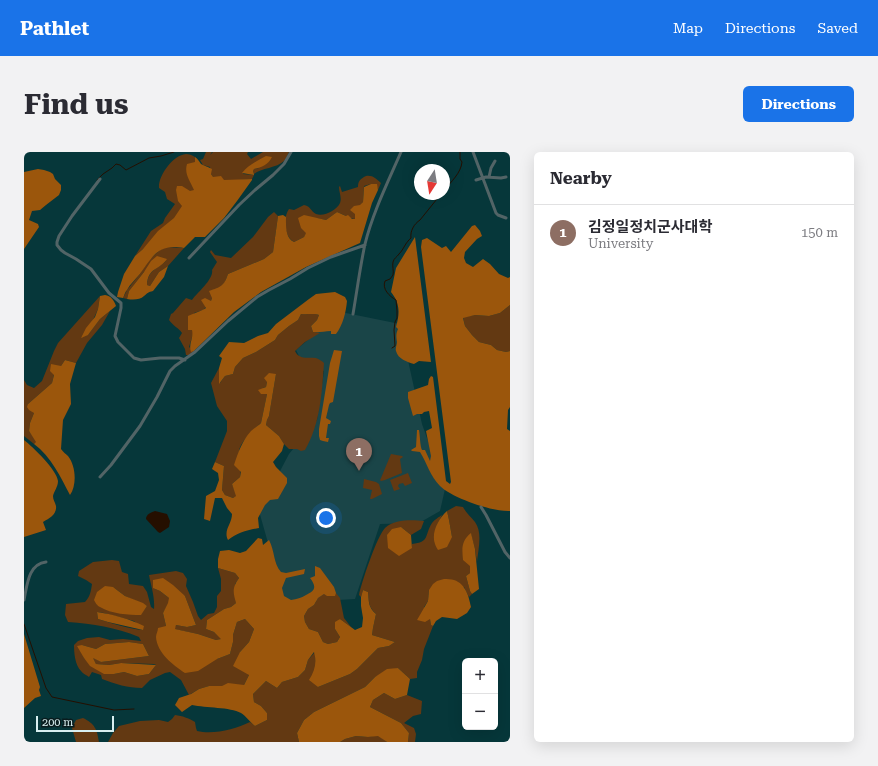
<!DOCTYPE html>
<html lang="en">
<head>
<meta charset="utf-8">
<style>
	:root { --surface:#fff; --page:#f2f2f3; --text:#2b2b33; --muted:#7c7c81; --line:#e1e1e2; --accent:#1a73e8 }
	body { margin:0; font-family:"Roboto Serif","Noto Sans KR",serif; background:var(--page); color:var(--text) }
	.controls { position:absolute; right:12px; bottom:12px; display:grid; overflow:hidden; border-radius:6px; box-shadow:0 4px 16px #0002 }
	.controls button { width:36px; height:36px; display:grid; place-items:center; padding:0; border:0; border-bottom:1px solid var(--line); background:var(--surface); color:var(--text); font:20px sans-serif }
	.compass { position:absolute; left:390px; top:12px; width:36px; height:36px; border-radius:50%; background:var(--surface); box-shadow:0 4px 16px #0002; rotate:192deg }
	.scale { position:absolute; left:12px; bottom:10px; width:78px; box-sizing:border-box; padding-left:4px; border:2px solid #d8eff0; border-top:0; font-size:11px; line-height:14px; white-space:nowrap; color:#d8eff0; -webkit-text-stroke:3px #091b1d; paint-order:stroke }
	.you { position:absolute; left:302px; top:366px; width:14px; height:14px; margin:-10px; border:3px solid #fff; border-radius:50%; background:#1a73e8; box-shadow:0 0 0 6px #1a73e833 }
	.badge { display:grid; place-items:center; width:26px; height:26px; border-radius:50%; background:var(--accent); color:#fff; font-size:13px; font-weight:700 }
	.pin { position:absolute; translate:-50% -33px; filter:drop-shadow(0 1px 2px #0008) }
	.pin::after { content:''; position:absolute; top:21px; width:14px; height:12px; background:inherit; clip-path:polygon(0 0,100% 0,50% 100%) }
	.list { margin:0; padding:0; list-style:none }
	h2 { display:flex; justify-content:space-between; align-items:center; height:52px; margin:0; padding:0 16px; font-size:17px }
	h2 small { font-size:13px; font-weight:400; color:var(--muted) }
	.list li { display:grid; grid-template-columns:26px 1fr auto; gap:12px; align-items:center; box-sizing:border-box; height:56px; padding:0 16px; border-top:1px solid var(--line) }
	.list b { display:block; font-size:15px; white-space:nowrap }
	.list p { margin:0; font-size:13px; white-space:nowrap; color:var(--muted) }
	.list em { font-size:13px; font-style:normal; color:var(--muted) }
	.map { position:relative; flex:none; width:486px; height:590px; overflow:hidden; border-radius:6px }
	header { display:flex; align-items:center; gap:24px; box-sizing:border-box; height:56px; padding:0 20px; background:var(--accent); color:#fff }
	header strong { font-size:19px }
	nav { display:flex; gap:22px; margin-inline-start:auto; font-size:14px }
	.intro { display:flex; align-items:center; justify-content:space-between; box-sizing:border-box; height:96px; padding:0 24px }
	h1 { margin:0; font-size:28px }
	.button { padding:10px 18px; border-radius:6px; background:var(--accent); color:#fff; font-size:14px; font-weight:700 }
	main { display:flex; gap:24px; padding:0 24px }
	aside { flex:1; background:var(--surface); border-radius:6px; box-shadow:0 4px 16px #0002 }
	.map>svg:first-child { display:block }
</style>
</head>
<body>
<header>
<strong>Pathlet</strong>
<nav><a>Map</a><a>Directions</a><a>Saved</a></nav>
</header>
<div class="intro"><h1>Find us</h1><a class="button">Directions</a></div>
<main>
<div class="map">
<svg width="486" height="590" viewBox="0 0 486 590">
	<rect width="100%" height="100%" fill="#06373a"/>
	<!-- built -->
	<path fill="#1a4548" d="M317 160 376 172 398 272 421 337 416 359 395 371 356 372 331 447 261 451 235 359 265 302 293 268 300 219 276 206 272 198Z"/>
	<!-- green -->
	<path fill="#633912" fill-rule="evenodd" d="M182 0H188L186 3 189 0H224L223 2 227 7 239 0H265C264 2 262 7 260 9 253 16 237 16 230 22L229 19 230 16H235L221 18 219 22 230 23 228 27 215 28 119 97 111 104 127 79 139 71 141 66 151 52 143 47 141 40 135 36C134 24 149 3 162 2 165 2 168 3 171 5L172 10 189 25 187 22 186 15 179 13 176 8 179 7Z
		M342 24C349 23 352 27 357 31L354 38 352 32H347L340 34 339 50 331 62V67C326 67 319 62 313 60L302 68 292 66 280 85 270 90C260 85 259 65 265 57L270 58 280 53C288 55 286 59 292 62 300 65 313 58 316 51 318 46 315 40 315 35L316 34 318 40 334 35C334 29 336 27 342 24Z
		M250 60 254 64 249 100 240 107 204 122 201 130 196 136 188 146 187 149 182 155 179 158 170 161 169 178V182L165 195 170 199 165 203H162L161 197 155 186 158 181C155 176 149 174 145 168L147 162 149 161 162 146 168 148C174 140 190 127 188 118L193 110 186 100 187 98 191 103 207 106 229 85 244 65Z
		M142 95 160 96 144 114 135 120 126 134 123 133C124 118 132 118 142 109L120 120 105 139 103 147 99 146 103 138 115 123 126 107 136 98Z
		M76 144 74 157 68 170 64 183 76 167 86 159 78 173 63 191 52 211 41 208 37 214H32L28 231 4 252 10 261 6 271 5 279 13 290 10 292 0 284V228L3 233 10 236 18 229 30 199 34 191Z
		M486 153V199L482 200 473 198 467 193 455 190 448 183 441 174 439 165 451 163 465 164 476 161Z
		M277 162C283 163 290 161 295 163L293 168 287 174 289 180 296 181 281 190 271 199C275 208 284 205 292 206 295 207 298 209 300 211 298 241 296 273 281 298L277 299 273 297H265L260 292 255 284 242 273 243 268 245 264 252 222 243 230 242 235 239 236 243 242 237 271C230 277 216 290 215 299 214 308 218 316 216 325L208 332 213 344 209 346 201 343 198 338 200 314 191 310 203 279V269L193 254 187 231 195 216 196 231 201 224 209 222 211 215 219 206 232 200 251 188 254 183 265 174 274 168Z
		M367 302 378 304 379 305 376 307 378 321 361 328 357 329 356 328 357 326Z
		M384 321 388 331 381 334 379 331 375 332 374 334 376 337 370 339 366 328Z
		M340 327 352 330 355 332 358 342 348 347H346L348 338 339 336Z
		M432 354 439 355C442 361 447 365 451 370 459 381 454 398 453 410L451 397 447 382 446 421 442 424 446 439 448 442 445 445 440 435 405 438 404 449 400 455 406 467 407 473 409 474 400 497 398 508 393 520V526L386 527 374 516 351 525 341 535 290 560 280 568 273 581 275 590H84L89 581 95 574 116 569 135 568 144 570 148 567 151 563C159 564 164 566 171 570L172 576 173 579C190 583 211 577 226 570L231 574 243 568V561L237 554 230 550 229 542 242 529 253 536 258 530 274 525 281 518 284 508 291 500 292 512 290 521 294 535 326 522 333 517 354 496 365 494 371 490 348 483 349 476 352 462C344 454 345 450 344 440L339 438 337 445 335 443C337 432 353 384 361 376 371 367 388 368 400 369L397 377 387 383 377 375 388 396V392C406 390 400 384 408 371 410 368 415 365 418 363L413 373 428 385 425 368 423 359Z
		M88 408 95 409 98 420 104 422 105 432 119 434 123 440 127 455 130 457C131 445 127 434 125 423L152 419 159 421 163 427 162 434 169 450 174 464 177 468 184 462 190 461 193 455V444L197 439V427L194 416 211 421 215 426 211 432 212 451 207 455 200 457 183 468 182 477 190 480 198 487 192 488 174 482 150 477 152 473 163 475 172 473 161 444 129 436 136 439 145 446V451L139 461 142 474 193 507 206 502 209 490V483L213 470 221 467 230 477 225 490 216 500 225 523 220 533H214L198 534H185L175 537 165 543 157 528 146 520 141 521 126 528 118 536C104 536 91 532 78 527L77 523 68 520 65 525C63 523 59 522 57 519 51 513 50 501 50 493L54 489 63 486 75 485 86 488 99 487 117 489 115 485C91 475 69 472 44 470L41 463 42 452 61 450C66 445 67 439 68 432L62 428 54 424 55 419 69 410ZM89 435 101 444 123 454 117 462ZM73 460 80 461 110 469 119 478C107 477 86 471 74 467ZM105 490 119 492 125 504 77 510 68 505 72 512 85 513 97 511 130 512 132 513 125 522 113 524 100 520 90 522 60 506 58 493 72 497 81 492Z
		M312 441 316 446 320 466 327 475 316 467 311 477 316 485 313 490 304 492 299 490 294 480 285 477 281 470 280 464 284 457 290 453 294 446 300 442 310 444Z
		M360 541 371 547 383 543 398 549 397 562 389 564 380 571 390 576 392 582 391 590H384L385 581 377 571 346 555 349 548Z
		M59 566C71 572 73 577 75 590H52L48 576 52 568Z
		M354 583 363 590H316L321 587 332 584 344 585Z"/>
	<!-- forest -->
	<path fill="#9b560c" d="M242 4 248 5C244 13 238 15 230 17L229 19 230 22V23L218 21C224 13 233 9 242 4Z
		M171 5C174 7 175 9 177 12 180 14 185 15 188 17L187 22 189 25 197 24 200 28 228 27V28L213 49 200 66 181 85H171L160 96C133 91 129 105 115 123 111 128 106 132 103 138 101 140 100 144 99 146L93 145 94 140 100 122 111 104 119 97 134 79 150 66 158 54 154 49 152 38 153 34H158L166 39 170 38C166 29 160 22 163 12L171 10Z
		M14 17 20 18 26 20 29 22 31 27 37 33V38L35 43 22 53 16 58 8 59 5 68 14 72 15 75 0 97V20Z
		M347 32H353L354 38 348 51 336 91 282 115 237 140 210 160 170 199 167 200C164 192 170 186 168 178H164V164C170 161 178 159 182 156L177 148 181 146 187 149 188 146 185 139C197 135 200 134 204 122L240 107 249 100 254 64 259 63 262 65C262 73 261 86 270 90L280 85 282 81 277 76 274 66 280 63 302 68 313 60 322 64 324 63 328 67H331V62L326 58 330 54 336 53 339 50 340 35Z
		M451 73 456 79 458 84 453 87 441 100 440 106 442 111 449 115 459 107 466 112 475 122 484 126 486 125V153L476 161 465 164 451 163 439 166 441 174 448 183 455 190 467 193 473 198 482 200 486 199V255L484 258 483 277 486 279V359C469 360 428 346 416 334 406 324 403 311 396 300L388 299 387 298 392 295 393 278H395C396 283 396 294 398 298H401L406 309 407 304 402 279 408 276 405 259 400 260 398 262H393L389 264 384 246V240L404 233 405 227 407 224 409 225 422 329 426 332 427 330 397 95 398 88 403 86 418 96 422 94 427 100 448 74Z
		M391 85 407 210 395 209 390 212C383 210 374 207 372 199 371 196 373 193 373 190 372 184 372 182 374 177L372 175C376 161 376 151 367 140L372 116Z
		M133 104 143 107C135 119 124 115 123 133L126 134 135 120 144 114 140 125 129 139C124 140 124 141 120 144 116 148 109 148 103 147L105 139 120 120 127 109Z
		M311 140 321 145 323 149C322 160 319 173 312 182H307V179C300 179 295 181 289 180L287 174 293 168 295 163C290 161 283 163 277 162L274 168 265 174 254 183 251 188 232 200 219 206 211 215 209 222 201 224 195 232V216L198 206 195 204 205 190 220 191 234 184 244 181 252 172 285 147 292 142Z
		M81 143C87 144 90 148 92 154L76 167 64 183 57 186 62 176 71 165 74 157 76 144Z
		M310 198 318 199 309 250 306 251 305 253 302 266 307 269 306 272H304L302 286H305L304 290 299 289 296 288 295 284V277L306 211Z
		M41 208 52 211 46 232 47 252 39 268 37 297C39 300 42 302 44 304 52 314 53 333 46 343 37 326 27 304 10 292L12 290 5 279 6 271 10 261 5 258 3 255 4 252 28 231 30 223 26 219 27 212 37 214Z
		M245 221 252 222 245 264 243 268 242 273 255 284 260 292 258 299 249 310 252 315 263 326V331L254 347 246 348 241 353 234 366 235 376C223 378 213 381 204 388 199 378 208 372 208 362L203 356 198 346H191L186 369 180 367 182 344 191 339 195 328 194 321 188 317 191 310 200 314 198 338 201 343 209 346 212 344 208 332 216 325 217 320 210 313C214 301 218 289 227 279 230 276 234 274 237 271L243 242H237L234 238 242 235 243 230 240 226Z
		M0 288C9 295 33 318 34 329 34 335 30 339 29 344 29 348 31 350 32 354 33 362 26 366 19 370L22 378 0 385Z
		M423 359 425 368 428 385 423 395 414 398C413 396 412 395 411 392 407 381 414 367 423 359Z
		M377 375 387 383 388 396 375 404 364 396 363 383 368 377Z
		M447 381 451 397 455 437 448 442 446 439 442 424 446 421V414L439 408C438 397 437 389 447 381Z
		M234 386 238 387 239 393 245 388C251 399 249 411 257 420L262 421 281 417 280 422 262 426 258 436 260 444 267 448C273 447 277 446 282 443 291 439 293 435 286 426L291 424V414L296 416 310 435 312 441 311 444H303L300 442 294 446 290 453 284 457 280 464 281 470 285 477 294 480 299 490 304 492 313 490 316 485 311 477V470L316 467 331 478 338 475 339 466 337 454V445L339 438 344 440C345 450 344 455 352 462L349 476 348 483 371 490 365 494 354 496 333 517 326 522 294 535 285 528C291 519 293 510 290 500L284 508 281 518 274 525 258 530 253 536 242 529 229 542 230 550 237 554 243 561V568L231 574C226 570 222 564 217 561 206 555 182 556 168 553L158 560 151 553 155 546 167 542 175 537 185 534H198L204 531 220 533 225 523 209 514 216 500 225 490 230 477 221 467 213 470 209 483V490L206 502 193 507 174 519 161 521C149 513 133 501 132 485 132 482 134 479 134 476L142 474 139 461 144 451 145 446 136 439 129 436V428L139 426 149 433 161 444 172 473 163 475 152 473 151 477 174 482 192 488 197 487 190 480 182 477 183 468 200 457 207 455 212 451C209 440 208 436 215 426L211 421 194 416V407L196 399 205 398 216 401 222 399Z
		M420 427C423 427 427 427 430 428 442 432 445 445 447 455L443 461 433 467 418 465 412 469 409 474 407 473 406 467 401 470 393 468 404 449 405 438 409 432 413 429Z
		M81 434 89 435 101 444 119 451 123 454 117 463C105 463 87 462 76 455 73 454 71 450 70 448L73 440Z
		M73 460C88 462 106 467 120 474L119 478 84 470 74 467Z
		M0 482 16 535 15 538 17 544 11 546 0 556Z
		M105 490 119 492 125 504 77 510 69 506 72 512 85 513 97 511 132 513 125 522 113 524 100 520 90 522H80L66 514 60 506 53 494 58 493 72 497 81 492Z
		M374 516 386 527 383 543 371 547 360 541 349 548 346 555 377 571 385 581 384 590H363L354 584 344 585 332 584 321 587 316 590H275L273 581 280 568 290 560 341 535 351 525 363 517Z"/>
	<!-- water -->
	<path fill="#250f00" d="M131 359 143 362 146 369 145 375 136 381 134 380 122 367C122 362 128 360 131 359Z"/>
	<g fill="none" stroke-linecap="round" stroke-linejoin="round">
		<!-- stream -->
		<path stroke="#250f00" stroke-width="1" d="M73 28 79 22 88 16 92 12 96 13 102 18 125 6 137 4 150 0
			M420 38C427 30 437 21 438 10L436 7V0
			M368 196 371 194 370 178 371 170 373 166V159L372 148C365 144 358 137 361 129L366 127 369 123C370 119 368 114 369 110 370 106 373 105 375 102 380 97 381 91 387 86 386 79 390 72 396 68L417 42
			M0 472 22 536 28 545 90 558 110 557"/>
		<!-- minor -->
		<path stroke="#526466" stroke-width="3" d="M449 0 472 61 474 63 482 66
			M465 25 467 16 471 9
			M76 27 48 64 35 84 33 90V93L37 98 41 101 52 107 67 117 85 141 97 151V156L91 184 94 190 110 206 117 208 136 206H155L161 208
			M452 28 462 25 477 26 482 25
			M165 106 215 53 231 38 249 23 260 12 267 0
			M329 162C333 139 336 115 341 92 349 60 364 30 377 0
			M76 325 87 313 116 274 133 245 146 219 151 214 171 200 204 169 233 145 245 138 266 127 284 116 307 105 341 93
			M457 355 462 363 481 400 486 406
			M0 448C3 434 4 412 22 410"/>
	</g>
</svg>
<div class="controls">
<button>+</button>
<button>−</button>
</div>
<svg class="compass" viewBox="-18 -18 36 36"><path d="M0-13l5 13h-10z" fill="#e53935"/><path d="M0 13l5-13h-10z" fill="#7c7c81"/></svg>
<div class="scale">200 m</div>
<div class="you"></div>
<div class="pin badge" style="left:335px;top:319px;background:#8d6e63">1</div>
</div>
<aside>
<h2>Nearby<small></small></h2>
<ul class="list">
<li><span class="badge" style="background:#8d6e63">1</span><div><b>김정일정치군사대학</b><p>University</p></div><em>150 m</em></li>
</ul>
</aside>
</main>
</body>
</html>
